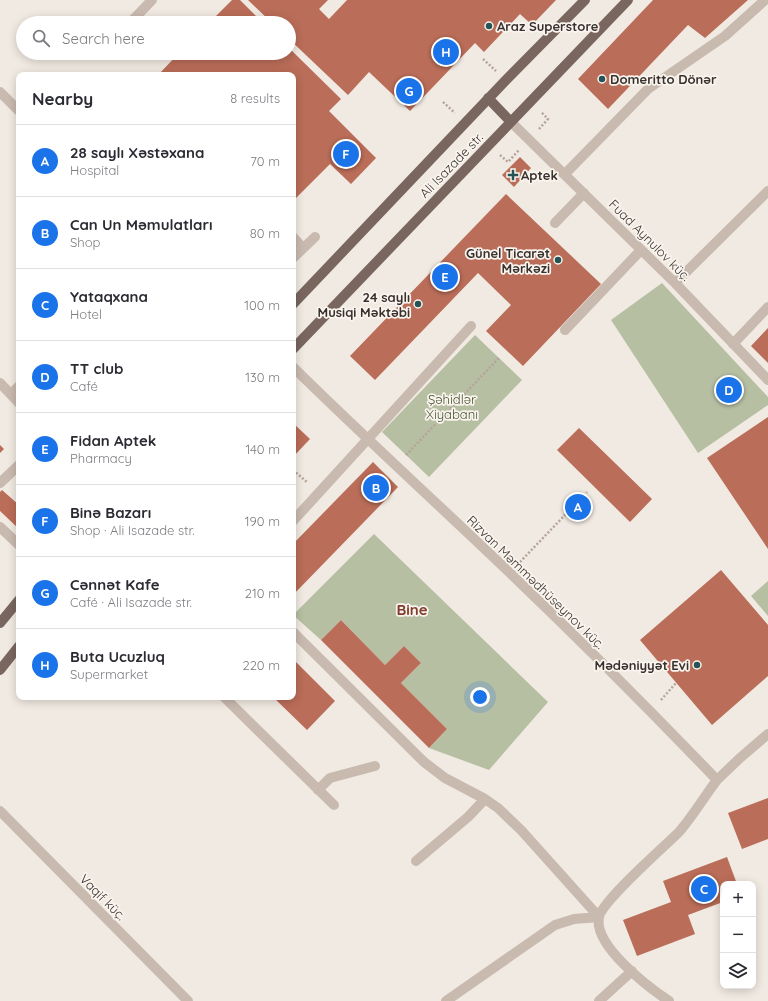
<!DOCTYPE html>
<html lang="en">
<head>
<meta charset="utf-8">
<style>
	:root { --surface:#fff; --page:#f7f7f7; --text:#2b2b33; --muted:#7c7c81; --line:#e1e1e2; --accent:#1a73e8 }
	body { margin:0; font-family:Quicksand,sans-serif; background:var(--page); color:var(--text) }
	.controls { position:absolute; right:12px; bottom:12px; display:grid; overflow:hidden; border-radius:8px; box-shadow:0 2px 10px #0003 }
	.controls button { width:36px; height:36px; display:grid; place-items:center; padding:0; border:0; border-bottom:1px solid var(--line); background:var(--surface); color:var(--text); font:20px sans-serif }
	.you { position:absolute; left:480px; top:697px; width:14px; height:14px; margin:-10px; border:3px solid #fff; border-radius:50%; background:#1a73e8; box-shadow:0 0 0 6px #1a73e833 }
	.badge { display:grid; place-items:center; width:26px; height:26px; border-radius:50%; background:var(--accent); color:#fff; font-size:13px; font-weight:700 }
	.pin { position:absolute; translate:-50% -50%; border:2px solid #fff; box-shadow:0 1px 4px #0006 }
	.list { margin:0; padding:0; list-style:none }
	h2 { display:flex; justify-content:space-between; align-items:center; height:52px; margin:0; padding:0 16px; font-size:17px }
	h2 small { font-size:13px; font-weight:400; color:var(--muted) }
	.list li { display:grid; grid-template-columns:26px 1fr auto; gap:12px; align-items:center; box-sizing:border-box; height:72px; padding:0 16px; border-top:1px solid var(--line) }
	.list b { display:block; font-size:15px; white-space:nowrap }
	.list p { margin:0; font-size:13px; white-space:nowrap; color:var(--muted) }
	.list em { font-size:13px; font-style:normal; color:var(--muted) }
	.icon { flex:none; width:22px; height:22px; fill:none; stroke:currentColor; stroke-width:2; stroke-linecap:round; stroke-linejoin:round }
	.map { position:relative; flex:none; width:768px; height:1001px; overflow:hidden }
	.search { position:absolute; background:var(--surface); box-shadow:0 2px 10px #0003; left:16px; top:16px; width:280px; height:44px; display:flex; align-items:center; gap:10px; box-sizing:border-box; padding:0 14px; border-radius:22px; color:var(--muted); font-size:15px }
	.panel { position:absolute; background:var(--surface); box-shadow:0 2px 10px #0003; left:16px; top:72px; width:280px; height:628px; border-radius:8px }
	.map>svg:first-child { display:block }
</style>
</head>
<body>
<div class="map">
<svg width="768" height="1001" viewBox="0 0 768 1001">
	<rect width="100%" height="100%" fill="#f1eae2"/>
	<!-- green -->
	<path fill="#b7bfa3" d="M662 283 768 397V405L698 453 611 320Z
		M475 335 522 380 429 477 382 432Z
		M374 534 548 702 489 770 429 748 447 729 401 683 421 663 404 646 385 665 341 620 321 640 293 615Z
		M768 581V616L751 596Z"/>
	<!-- building -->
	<path fill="#ba6d58" d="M232 0H240L263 23H209Z
		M248 0H328L319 9 329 19 347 0H556L532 25 520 14 484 52 475 43 410 111 369 72 348 95 289 39V23H272Z
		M653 0H748L705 38 688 25 608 109 578 79Z
		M289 48 341 99 329 111 376 158 351 184 330 164 293 201V75L159 74 179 53H289Z
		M520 157 531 168 514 187 502 175Z
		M506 194 601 284 523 366 486 331 511 305 478 273 375 380 350 356Z
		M768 328V363L751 346Z
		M768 417V549L707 458Z
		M293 423 310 439 293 457Z
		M579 428 652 499 630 522 557 450Z
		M0 445 4 449 0 453Z
		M373 462 398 487 293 595V544Z
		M2 490 19 505V529L0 511V492Z
		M721 570 768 625V676L712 725 640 640Z
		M341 620 385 665 404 646 421 663 401 683 447 729 429 748 321 640Z
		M293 659 335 701 307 730 273 697H293Z
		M768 798V839L742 849 728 813Z
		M727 857 737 884H723V902L688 915 695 934 637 956 623 920 671 902 663 881Z"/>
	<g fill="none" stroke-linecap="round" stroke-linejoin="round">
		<!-- path -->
		<path stroke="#b5a499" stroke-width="2.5" stroke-dasharray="2 2" stroke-linecap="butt" d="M483 59 496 71
			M443 102 455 113
			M539 129 548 119 541 112
			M500 155 508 162 519 150
			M406 455 499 358
			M293 470 308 483
			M520 562 587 492
			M661 700 676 683"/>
		<!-- minor -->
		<path stroke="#c9baaf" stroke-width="10" d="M130 23 152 0
			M0 92 19 111
			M511 122 675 283 768 380
			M565 174 648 89 725 36 765 0
			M555 223 584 193
			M293 237 303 248
			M293 258 315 237
			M675 283 768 191
			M565 330 641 250
			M733 344 768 307
			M293 367C364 437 438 504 510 573 580 640 649 709 717 780 704 797 693 816 679 832 664 847 602 901 599 917 593 945 648 987 669 1001
			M0 383 19 403
			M11 394 19 386
			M0 483 19 465
			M293 521 471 326
			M0 527 19 545
			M293 632 424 762 445 778 485 799 498 808 521 830 599 917
			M224 697 334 805
			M717 780 740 758 768 734
			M318 790 330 778 375 766
			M0 811 188 1001
			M416 861 468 817 485 799
			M446 1001 555 925 574 919 599 917
			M599 1001 632 971"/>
		<!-- major -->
		<path stroke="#79675f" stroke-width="10" d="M488 98 511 122
			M293 304 506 80 585 0
			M293 349 628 0
			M0 623 19 600
			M0 670 19 646"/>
	</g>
	<!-- markers -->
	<g fill="#265456" stroke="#f9f4ee" stroke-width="1.5">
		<circle cx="489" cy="26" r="4"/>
		<circle cx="602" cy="79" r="4"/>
		<path d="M511 169h4v4h4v4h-4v4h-4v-4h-4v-4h4z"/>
		<circle cx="558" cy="260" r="4"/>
		<circle cx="418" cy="304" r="4"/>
		<circle cx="697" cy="665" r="4"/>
	</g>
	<g text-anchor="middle" stroke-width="3.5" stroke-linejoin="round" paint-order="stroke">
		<!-- poi labels -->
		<g font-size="13" font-weight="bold" fill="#38302c" stroke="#f9f4ee" text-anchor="start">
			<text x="497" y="31">Araz Superstore</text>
			<text x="610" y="84">Domeritto Dönər</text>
			<text x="521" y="180">Aptek</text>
			<text x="550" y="258" text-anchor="end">Günel Ticarət<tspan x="550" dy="15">Mərkəzi</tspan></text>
			<text x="410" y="302" text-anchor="end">24 saylı<tspan x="410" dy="15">Musiqi Məktəbi</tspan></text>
			<text x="689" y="670" text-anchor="end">Mədəniyyət Evi</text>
		</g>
		<!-- street labels -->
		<g font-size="13" fill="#38302c" stroke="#f9f4ee">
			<text transform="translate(451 165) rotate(-46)" y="5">Ali Isazade str.</text>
			<text transform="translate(650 240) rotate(45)" y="5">Fuad Aynulov küç.</text>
			<text transform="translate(536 582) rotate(44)" y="5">Rizvan Məmmədhüseynov küç.</text>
			<text transform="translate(103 897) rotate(45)" y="5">Vaqif küç.</text>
		</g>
		<!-- park labels -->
		<g font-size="13" fill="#495432" stroke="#f9f4ee">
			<text x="452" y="404">Şəhidlər<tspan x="452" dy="15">Xiyabanı</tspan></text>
		</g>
		<!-- quarter labels -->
		<g font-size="15" font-weight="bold" fill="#7f3e2d" stroke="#f9f4ee">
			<text x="412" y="615">Bine</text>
		</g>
	</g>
</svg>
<div class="controls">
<button>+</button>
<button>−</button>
<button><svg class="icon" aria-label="layers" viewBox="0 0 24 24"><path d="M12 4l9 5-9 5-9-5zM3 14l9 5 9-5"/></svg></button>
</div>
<div class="you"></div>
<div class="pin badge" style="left:578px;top:507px">A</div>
<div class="pin badge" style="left:376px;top:488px">B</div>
<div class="pin badge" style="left:704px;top:889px">C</div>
<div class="pin badge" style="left:729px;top:390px">D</div>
<div class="pin badge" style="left:445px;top:277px">E</div>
<div class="pin badge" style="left:346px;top:154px">F</div>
<div class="pin badge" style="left:409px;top:91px">G</div>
<div class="pin badge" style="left:446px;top:52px">H</div>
<div class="search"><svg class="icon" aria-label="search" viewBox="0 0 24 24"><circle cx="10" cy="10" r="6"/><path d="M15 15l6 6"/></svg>Search here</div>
<section class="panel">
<h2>Nearby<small>8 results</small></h2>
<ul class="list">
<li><span class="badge">A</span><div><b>28 saylı Xəstəxana</b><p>Hospital</p></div><em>70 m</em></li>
<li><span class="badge">B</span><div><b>Can Un Məmulatları</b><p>Shop</p></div><em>80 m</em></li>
<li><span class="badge">C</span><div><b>Yataqxana</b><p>Hotel</p></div><em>100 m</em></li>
<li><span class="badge">D</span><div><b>TT club</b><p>Café</p></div><em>130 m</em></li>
<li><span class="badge">E</span><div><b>Fidan Aptek</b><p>Pharmacy</p></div><em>140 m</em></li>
<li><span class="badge">F</span><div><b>Binə Bazarı</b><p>Shop · Ali Isazade str.</p></div><em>190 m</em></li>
<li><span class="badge">G</span><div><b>Cənnət Kafe</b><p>Café · Ali Isazade str.</p></div><em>210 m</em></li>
<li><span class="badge">H</span><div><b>Buta Ucuzluq</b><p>Supermarket</p></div><em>220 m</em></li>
</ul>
</section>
</div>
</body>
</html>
